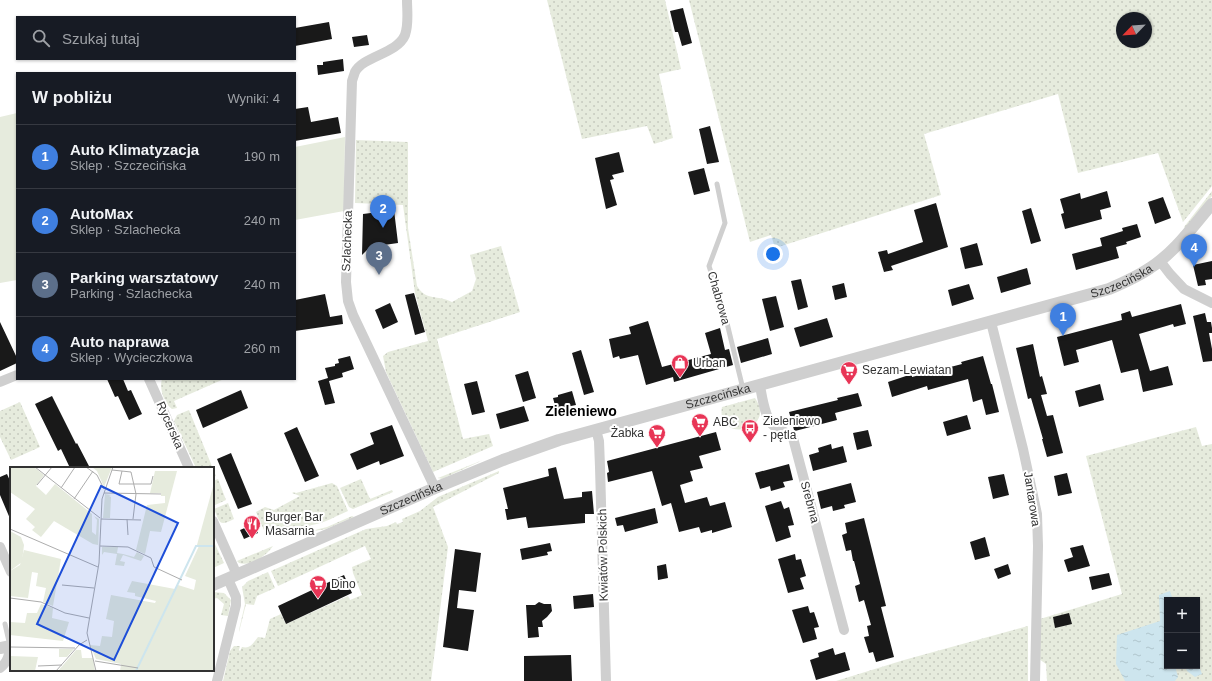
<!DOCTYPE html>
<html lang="pl">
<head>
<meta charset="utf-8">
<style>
	:root { --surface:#171b24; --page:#242831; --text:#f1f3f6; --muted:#9ea1a6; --line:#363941; --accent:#e83556 }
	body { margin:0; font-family:Helvetica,sans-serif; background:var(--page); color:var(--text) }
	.controls { position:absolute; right:12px; bottom:12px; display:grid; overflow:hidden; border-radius:0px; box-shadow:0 1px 3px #0004 }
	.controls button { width:36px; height:36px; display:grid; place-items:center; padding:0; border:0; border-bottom:1px solid var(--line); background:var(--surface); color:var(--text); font:20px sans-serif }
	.compass { position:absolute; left:1116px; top:12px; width:36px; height:36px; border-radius:50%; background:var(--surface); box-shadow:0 1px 3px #0004; rotate:245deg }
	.you { position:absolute; left:773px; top:254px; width:14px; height:14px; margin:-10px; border:3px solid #fff; border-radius:50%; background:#1a73e8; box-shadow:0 0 0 6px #1a73e833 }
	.badge { display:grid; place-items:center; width:26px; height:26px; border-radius:50%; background:var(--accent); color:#fff; font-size:13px; font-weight:700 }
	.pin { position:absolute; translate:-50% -33px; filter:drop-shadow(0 1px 2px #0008) }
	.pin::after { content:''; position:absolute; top:21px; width:14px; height:12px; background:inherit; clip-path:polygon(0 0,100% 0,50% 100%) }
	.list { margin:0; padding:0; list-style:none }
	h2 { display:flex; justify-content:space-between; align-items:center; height:52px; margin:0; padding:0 16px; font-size:17px }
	h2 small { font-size:13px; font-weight:400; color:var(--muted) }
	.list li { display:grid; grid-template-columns:26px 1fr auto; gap:12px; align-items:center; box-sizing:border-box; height:64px; padding:0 16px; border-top:1px solid var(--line) }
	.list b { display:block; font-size:15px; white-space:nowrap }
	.list p { margin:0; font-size:13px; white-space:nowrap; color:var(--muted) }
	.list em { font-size:13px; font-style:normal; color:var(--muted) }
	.icon { flex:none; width:22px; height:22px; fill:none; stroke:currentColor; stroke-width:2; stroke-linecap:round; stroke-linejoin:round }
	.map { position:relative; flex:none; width:1212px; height:681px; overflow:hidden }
	.search { position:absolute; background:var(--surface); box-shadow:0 1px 3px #0004; left:16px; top:16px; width:280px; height:44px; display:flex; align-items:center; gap:10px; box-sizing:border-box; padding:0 14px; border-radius:0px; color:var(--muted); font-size:15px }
	.panel { position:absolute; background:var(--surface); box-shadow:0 1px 3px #0004; left:16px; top:72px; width:280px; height:308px; border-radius:0px }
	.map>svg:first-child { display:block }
</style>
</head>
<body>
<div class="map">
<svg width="1212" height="681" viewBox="0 0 1212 681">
	<defs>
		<pattern id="grass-dots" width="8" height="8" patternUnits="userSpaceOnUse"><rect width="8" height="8" fill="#e6ebdd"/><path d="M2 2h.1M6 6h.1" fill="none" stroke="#c6cabe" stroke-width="1.8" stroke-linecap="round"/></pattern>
		<pattern id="water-ripples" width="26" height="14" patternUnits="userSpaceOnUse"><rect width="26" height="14" fill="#cde5ee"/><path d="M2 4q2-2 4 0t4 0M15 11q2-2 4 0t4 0" fill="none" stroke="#b0c5cd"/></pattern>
	</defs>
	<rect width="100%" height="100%" fill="#fff"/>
	<!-- grass -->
	<path fill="url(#grass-dots)" fill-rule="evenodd" d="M547 0H665L681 69 659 74 673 138 654 144 647 126 582 139Z
		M689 0H1212V186L1183 222 1158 153 1078 173 1058 94 924 134 941 195 775 248 771 235 750 242ZM1122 18H1146V42H1122Z
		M356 140 408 142V228L417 286C427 302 437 294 452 302L472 291 476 279 470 255 501 246 520 312 437 339 463 439 489 434 493 446 433 472 386 372 383 356 388 352 428 341 415 293 403 205 355 203Z
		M1212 191V196L1185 228 1184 227Z
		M162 379H224L174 401 177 408 172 409C164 404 159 388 162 379Z
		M755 398C778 431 715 444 722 407Z
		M20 402 40 447 11 460 0 437V411Z
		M189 410 216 476 213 477V468H196L174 421 177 415Z
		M1196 427 1202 446 1212 444V681H1047L1046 664 1039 659 1040 619 1122 594 1086 456ZM1167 600H1197V666H1167Z
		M483 460 442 479 438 478Z
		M499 471V473L433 507 448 547 431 681H223L230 651 234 646H240L239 650 240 651 242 647C251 649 253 643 258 637L265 638 270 619 281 614 286 624 348 596 350 600 362 595 353 573 352 567 371 559 365 546 278 586 271 571 366 529 387 526 396 522 397 524 403 522 402 519 420 511 438 497Z
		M218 479 226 500 213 506V481Z
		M361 479 370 499 392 490 393 492 353 509 349 507 340 488Z
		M332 483 337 486 348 511C336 516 325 523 312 525 292 529 284 523 267 537L256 512 265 507 274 510 300 496 292 493 294 492 296 493Z
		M228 503 234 519C219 527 220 523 214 509Z
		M352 516 354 517 326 529 303 533 327 527Z
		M213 540 224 563 213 568Z
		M273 546C267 555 251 567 239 563L237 561Z
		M268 572 275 588 257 596 254 605 246 604 239 632V630L245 604 242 587 248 581Z
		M213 592 224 593 231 600 228 616 221 615 224 604 217 598 213 599Z
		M1028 626V681H836L904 660Z"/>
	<!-- garden -->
	<path fill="#e6ebdd" d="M17 113V280L0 283V117Z
		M345 137 344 211 295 220V147Z"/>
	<!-- water -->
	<path fill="url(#water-ripples)" d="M1170 591 1173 600H1167V666H1175L1178 677 1175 681H1125L1116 664 1117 635 1160 621 1159 595Z
		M1197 662 1202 674 1195 677 1187 671 1185 666H1197Z"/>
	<!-- building -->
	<path fill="#191919" d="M683 8 692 43 682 46 678 32H675L670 11Z
		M329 22 332 39 295 46V28Z
		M367 35 369 45 354 47 352 37Z
		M343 59 344 71 318 75 317 65H323V62Z
		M308 107 311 122 338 117 341 133 295 141V109Z
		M710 126 719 162 707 164 699 129Z
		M619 152 624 172 612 175 614 179 610 180 617 205 606 209 595 158Z
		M704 168 710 191 694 195 688 172Z
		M1107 191 1111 207 1100 210 1102 219 1065 229 1061 214 1064 213 1060 199 1080 193 1081 199Z
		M1163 197 1171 218 1155 224 1148 202Z
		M936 203 948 247 891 266 893 270 884 272 878 252 887 250 888 254 923 242 914 210Z
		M1031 208 1041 241 1031 244 1022 211Z
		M394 210 398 243 370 247 362 255 363 214Z
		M1137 224 1141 237 1126 242 1127 244 1116 247 1119 258 1076 270 1072 254 1102 246 1100 238 1123 231 1122 228Z
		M977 243 983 265 965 269 960 248Z
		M1212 261V279L1205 280 1206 285 1198 286 1193 265Z
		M1027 268 1031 284 1001 293 997 277Z
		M801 279 808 307 798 310 791 281Z
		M844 283 847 297 835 300 832 286Z
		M969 284 974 299 952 306 948 290Z
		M414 293 425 332 415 335 405 295Z
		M325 294 330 317 342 315 343 324 295 331V300Z
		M776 296 784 327 770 331 762 299Z
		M390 303 398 322 383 329 375 310Z
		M1181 304 1186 324 1174 327 1173 324 1139 334 1150 371 1168 366 1173 385 1143 392 1138 369 1121 373 1112 340 1076 350 1079 362 1064 366 1057 337 1122 320 1121 314 1130 311 1132 317Z
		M1205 313 1207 322H1211L1212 328V333H1209L1212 349V361L1203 362 1193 316Z
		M827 318 833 337 800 347 794 328Z
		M648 321 662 367 711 354 705 333 720 328 725 350 729 349 733 365 674 382 673 377 646 385 638 355 620 359 619 356 613 358 609 339 631 334 629 327Z
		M0 322 17 358V363L0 371Z
		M768 338 772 354 741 363 737 347Z
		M1033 344 1040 377 1042 376 1047 394 1041 395 1047 416 1053 415 1063 453 1047 457 1042 439H1043L1031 398 1028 399 1016 348Z
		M581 350 594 392 584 395 572 353Z
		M350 356 354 369 342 373 343 377 329 381 335 403 325 405 318 381 328 378 325 368 335 366V364L339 363 338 359Z
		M983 356 991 384H992L999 412 986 415 982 399 973 402 968 379 928 390 927 386 892 397 888 382 912 374V377L962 364 961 362Z
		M528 371 536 398 523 402 515 375Z
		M107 379H123L128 391 131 390 142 414 129 420 118 396 115 397Z
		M477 381 485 412 472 415 464 384Z
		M1100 384 1104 400 1079 407 1075 391Z
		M241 390 248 408 203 428 196 410Z
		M572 391 576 405 556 409 553 398 558 397V395Z
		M858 393 862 406 835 413 837 420 795 431 794 430 789 412 838 400 837 398Z
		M52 396 76 444 77 443 90 468H70L61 449 58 451 35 404Z
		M524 406 529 421 500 429 496 414Z
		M967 415 971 429 947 436 943 422Z
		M392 425 404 456 380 465 379 461 357 470 350 454 374 444 370 433Z
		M297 427 319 476 305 482 284 433Z
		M868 430 872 446 857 450 853 433Z
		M716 432 721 450 699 456 703 468 690 471 693 481 680 485 685 503 707 497 710 506 725 502 732 527 712 533V530L701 533 699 527 679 532 671 503 662 506 652 471 608 482 607 473 609 472 607 461Z
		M831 444 832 449 843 446 847 462 813 471 809 455 819 452 818 448Z
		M231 453 252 504 238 509 217 459Z
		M789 464 793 480 783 482 785 487 771 491 770 486 760 489 755 473Z
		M556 467 564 499 582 497V492L592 491 594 514H585V523L528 528 526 517 507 520 505 509H508L503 488 549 476 548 469Z
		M1067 473 1072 493 1058 496 1054 476Z
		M7 474 11 483V521L0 495V477Z
		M1004 474 1009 495 993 499 988 477Z
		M851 483 856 502 844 505 845 508 833 511 832 506 821 509 817 492Z
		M781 501 784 509 789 507 794 525 788 526 791 537 776 542 765 506Z
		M655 508 658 523 625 532 623 525 617 526 615 518Z
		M864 518 886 606 881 607 894 657 876 662 873 652 869 653 864 637 869 636 867 626 871 625 864 600 859 602 855 586 860 584 854 561H853L851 550 846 551 842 535 847 533 845 523Z
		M254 524 258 533 244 539 240 530Z
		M985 537 990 556 975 560 970 542Z
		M550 543 552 551 547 552 548 555 522 560 520 549Z
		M1083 545 1090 566 1068 572 1064 560 1073 557 1070 548Z
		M455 549 481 553 476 592 459 590 457 608 474 610 468 651 443 647Z
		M795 554 796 560 801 559 806 576 800 578 804 589 788 593 778 559Z
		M666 564 668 578 658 580 657 566Z
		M1008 564 1011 574 998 579 994 569Z
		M1109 573 1112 585 1092 590 1089 577Z
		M344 575 352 593 286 624 278 606Z
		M593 594 594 607 574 609 573 596Z
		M539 602 544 604H551L552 611 547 617 542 621 543 627H538L539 637 528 638 526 605H535Z
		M808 606 810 613 814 612 819 627 814 628 817 639 803 643 792 610Z
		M1069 613 1072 624 1055 628 1053 617Z
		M833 648 835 655 845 652 850 670 816 680 810 660 819 657 818 653Z
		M571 655 572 681H524V656Z"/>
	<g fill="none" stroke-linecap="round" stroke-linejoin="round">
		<!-- service -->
		<path stroke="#cfcfcf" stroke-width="5" d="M717 184 725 223 709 266 727 323 743 389
			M5 624 10 646"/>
		<!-- minor -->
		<path stroke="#cfcfcf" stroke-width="10" d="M407 0C407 11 409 24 405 35 397 54 363 56 355 72 354 75 353 78 352 81L346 282 348 301 353 315 435 488
			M1160 261 1170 274 1184 289 1212 303
			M991 322 1023 449 1037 514 1038 546 1035 681
			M149 379 189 468
			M0 382 17 375
			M760 386C762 396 765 420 774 426 781 431 787 432 793 438L844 630
			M596 430 599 441 600 467 606 681
			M213 521 237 575
			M0 547 11 572
			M0 668C8 662 9 655 10 647
			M217 681 236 605V597L228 579"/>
		<!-- tertiary -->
		<g stroke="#cfcfcf" stroke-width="12">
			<path id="s1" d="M213 585 435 488 503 460 559 440 1109 289C1123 283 1137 277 1150 268 1175 252 1193 226 1212 204"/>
			<path d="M0 648 11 646"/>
		</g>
	</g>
	<!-- icons -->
	<defs>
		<g id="shop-pin" transform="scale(0.9)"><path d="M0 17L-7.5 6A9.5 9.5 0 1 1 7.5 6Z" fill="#e83556" stroke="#fff"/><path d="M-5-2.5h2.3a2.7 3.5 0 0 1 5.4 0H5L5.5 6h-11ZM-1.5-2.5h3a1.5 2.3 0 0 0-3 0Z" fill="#fff"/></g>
		<g id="supermarket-pin" transform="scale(0.9)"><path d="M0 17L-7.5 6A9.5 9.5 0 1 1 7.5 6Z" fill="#e83556" stroke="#fff"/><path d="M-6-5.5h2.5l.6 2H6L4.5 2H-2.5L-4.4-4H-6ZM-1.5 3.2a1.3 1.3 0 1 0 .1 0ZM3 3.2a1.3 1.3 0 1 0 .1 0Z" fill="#fff"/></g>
		<g id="bus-pin" transform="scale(0.9)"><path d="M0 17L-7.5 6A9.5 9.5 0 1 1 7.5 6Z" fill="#e83556" stroke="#fff"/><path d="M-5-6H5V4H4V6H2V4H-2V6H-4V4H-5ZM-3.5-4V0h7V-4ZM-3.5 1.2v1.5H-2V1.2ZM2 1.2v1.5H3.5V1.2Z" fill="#fff"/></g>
		<g id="restaurant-pin" transform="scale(0.9)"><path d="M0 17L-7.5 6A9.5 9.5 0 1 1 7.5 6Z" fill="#e83556" stroke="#fff"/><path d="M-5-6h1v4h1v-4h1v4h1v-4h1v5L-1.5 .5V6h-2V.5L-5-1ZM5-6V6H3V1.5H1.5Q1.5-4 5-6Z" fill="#fff"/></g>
	</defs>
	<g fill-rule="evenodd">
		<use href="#shop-pin" x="680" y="363"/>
		<use href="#supermarket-pin" x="849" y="370"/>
		<use href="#supermarket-pin" x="700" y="422"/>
		<use href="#bus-pin" x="750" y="428"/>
		<use href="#supermarket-pin" x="657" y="433"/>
		<use href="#restaurant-pin" x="252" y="524"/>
		<use href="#supermarket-pin" x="318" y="584"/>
	</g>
	<g text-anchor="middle" stroke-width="4" stroke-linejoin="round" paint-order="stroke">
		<!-- street labels -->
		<g font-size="12" fill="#323232" stroke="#fff">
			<text transform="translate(347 241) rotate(-88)" y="4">Szlachecka</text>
			<text dy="4" stroke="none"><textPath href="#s1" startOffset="960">Szczecińska</textPath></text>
			<text transform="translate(719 298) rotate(74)" y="4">Chabrowa</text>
			<text dy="4" stroke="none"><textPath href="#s1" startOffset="540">Szczecińska</textPath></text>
			<text transform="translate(170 425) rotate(66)" y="4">Rycerska</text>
			<text dy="4" stroke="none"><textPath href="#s1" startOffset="216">Szczecińska</textPath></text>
			<text transform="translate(1032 499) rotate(81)" y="4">Jantarowa</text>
			<text transform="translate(810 502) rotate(75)" y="4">Srebrna</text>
			<text transform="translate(603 555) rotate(-91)" y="4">Kwiatów Polskich</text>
		</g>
		<!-- poi labels -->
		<g font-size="12" fill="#323232" stroke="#fff" text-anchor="start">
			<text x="693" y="367">Urban</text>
			<text x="862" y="374">Sezam-Lewiatan</text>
			<text x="763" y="425">Zieleniewo<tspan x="763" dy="14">- pętla</tspan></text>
			<text x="713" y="426">ABC</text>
			<text x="644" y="437" text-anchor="end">Żabka</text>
			<text x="265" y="521">Burger Bar<tspan x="265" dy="14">Masarnia</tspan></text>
			<text x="331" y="588">Dino</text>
		</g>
		<!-- quarter labels -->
		<g font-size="14" font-weight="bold" fill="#000" stroke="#fff">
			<text x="581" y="416">Zieleniewo</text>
		</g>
	</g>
	<!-- overview -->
	<g transform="translate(10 467)">
		<rect width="204" height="204" fill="#fff"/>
		<path d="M0 0H24L34 8 26 19 36 28 45 17 82 47V65L86 68 87 53 84 49 89 52 88 87V78L83 77 44 54 31 70 22 63 25 60 16 52 25 42 0 25ZM82 0H102L94 20 87 4ZM204 16V204H110L111 197 86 192 80 178 90 179 92 169 102 170 104 154 96 152 101 128 145 136 146 134 125 129V126L117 125 122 114 165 122 168 118 184 123 186 113 175 109 189 79 187 78ZM95 27 101 28 99 29 101 30 100 51H93ZM92 80H108L107 86 113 87 124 90 127 85 134 89 131 94 113 88 110 94 115 95 114 99 105 98 107 87 94 85 92 88ZM14 83 51 92 43 139 33 135 36 121 26 119 28 106 22 105 18 131 0 129V104L10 98ZM31 137 43 141 42 151 59 155 53 174 0 168V155L15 156 17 146H27ZM49 182H64L57 190H49ZM66 183H71L72 191H83L85 204H48ZM0 189 28 190 25 204H0Z" fill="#e6ebdd"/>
		<path d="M0 64 11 70 14 78 12 95 0 104Z" fill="#e6ebdd"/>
		<path d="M71 192H83L84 203H72Z" fill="#e6ebdd"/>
		<path d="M145 4H167L151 65 140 64 135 87 126 83 137 38 155 36V29H151V26H140Z" fill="#e6ebdd"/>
		<path fill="none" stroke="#cde5ee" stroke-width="2" d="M126 204 186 79H204"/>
		<path fill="none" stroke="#adadad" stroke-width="1" d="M25 0 90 51M76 0 87 8 94 22M102 3 121 5 126 27 123 52M112 4 109 17H141L143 9M27 18 42 0M51 21 65 0M94 26 151 27M64 32 83 4M91 52 131 53M117 52 118 68M0 62 88 100M90 79 118 80 141 91 144 100 172 113M52 118 84 121M0 131 31 135 55 146 79 151M0 180 65 181M85 194 128 201M28 199 52 198M46 204 69 178 77 173M86 204 77 166 89 96 92 32 103 0"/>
		<path fill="#1d4ed8" fill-opacity="0.15" stroke="#1d4ed8" stroke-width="2" d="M91 19 168 56 104 193 27 157Z"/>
		<rect width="204" height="204" fill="none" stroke="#323232" stroke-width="2"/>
	</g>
</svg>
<div class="controls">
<button>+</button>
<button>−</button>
</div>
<svg class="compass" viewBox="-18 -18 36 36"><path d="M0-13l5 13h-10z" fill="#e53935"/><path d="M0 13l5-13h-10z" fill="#9ea1a6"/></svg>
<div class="you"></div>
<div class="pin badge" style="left:1063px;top:336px;background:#3f7fe0">1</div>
<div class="pin badge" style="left:383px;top:228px;background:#3f7fe0">2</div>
<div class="pin badge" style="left:379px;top:275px;background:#5c6f8a">3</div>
<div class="pin badge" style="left:1194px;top:267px;background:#3f7fe0">4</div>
<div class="search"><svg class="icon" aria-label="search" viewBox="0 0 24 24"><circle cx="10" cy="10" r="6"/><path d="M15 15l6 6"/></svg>Szukaj tutaj</div>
<section class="panel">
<h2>W pobliżu<small>Wyniki: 4</small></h2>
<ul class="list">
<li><span class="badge" style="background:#3f7fe0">1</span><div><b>Auto Klimatyzacja</b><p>Sklep · Szczecińska</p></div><em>190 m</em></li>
<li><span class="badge" style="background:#3f7fe0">2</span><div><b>AutoMax</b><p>Sklep · Szlachecka</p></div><em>240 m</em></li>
<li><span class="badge" style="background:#5c6f8a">3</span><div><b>Parking warsztatowy</b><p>Parking · Szlachecka</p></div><em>240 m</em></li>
<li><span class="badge" style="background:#3f7fe0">4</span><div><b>Auto naprawa</b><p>Sklep · Wycieczkowa</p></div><em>260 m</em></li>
</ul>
</section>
</div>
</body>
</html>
